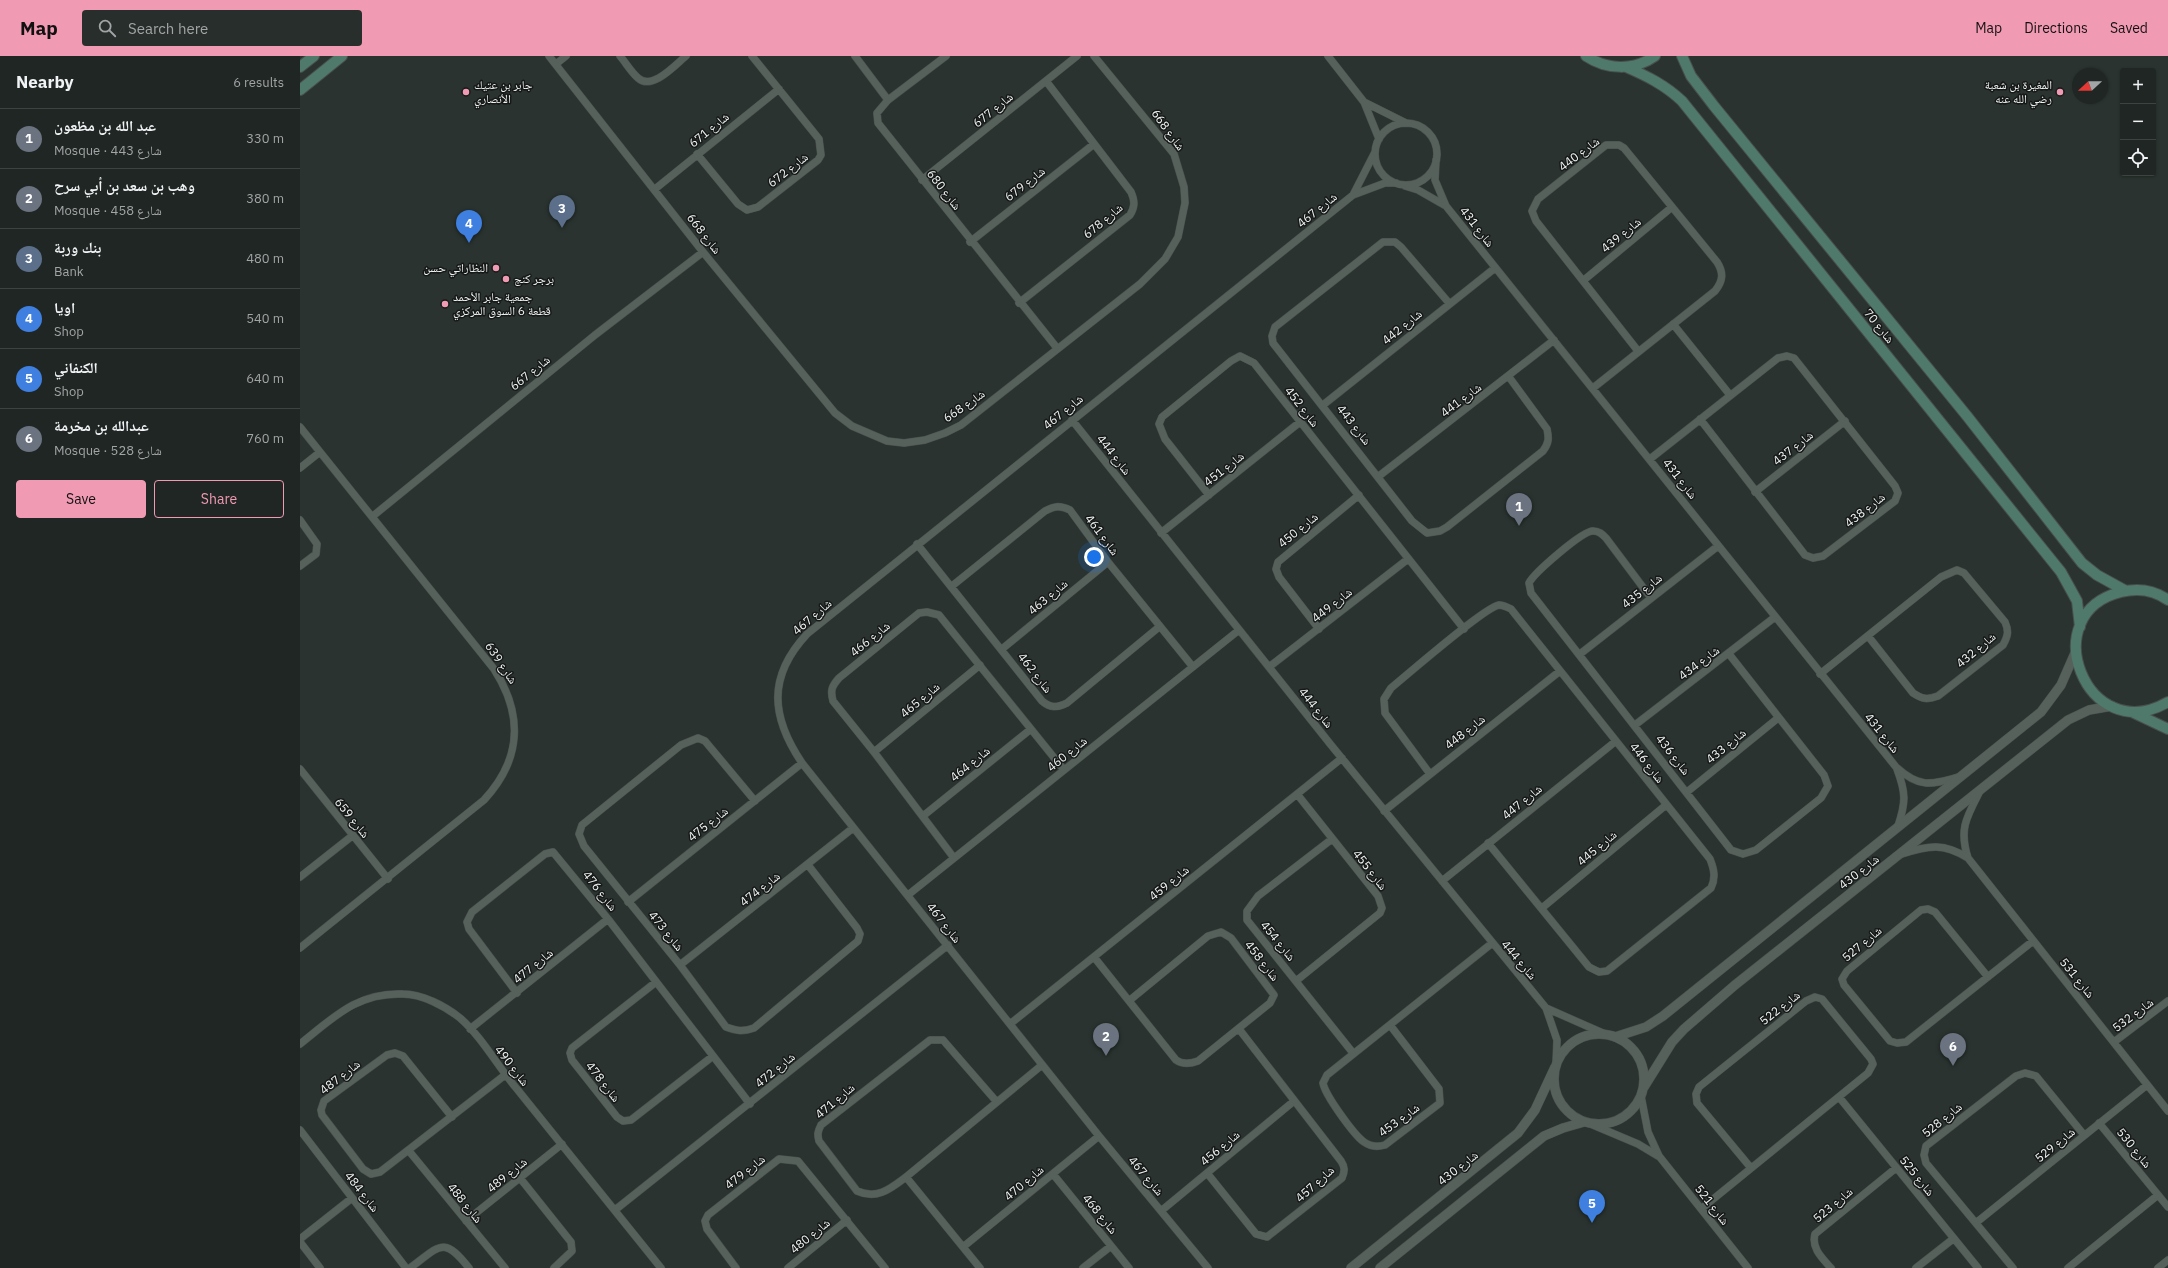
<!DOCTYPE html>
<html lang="en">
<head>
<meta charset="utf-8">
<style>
	:root { --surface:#202623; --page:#282e2b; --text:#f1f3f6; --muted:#a2a5a6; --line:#3d4341; --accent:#f19ab3 }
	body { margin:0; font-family:"IBM Plex Sans","Noto Naskh Arabic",sans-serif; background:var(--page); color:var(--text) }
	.controls { position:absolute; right:12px; top:12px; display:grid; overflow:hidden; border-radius:4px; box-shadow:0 1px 3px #0004 }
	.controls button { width:36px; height:36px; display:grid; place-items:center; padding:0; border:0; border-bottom:1px solid var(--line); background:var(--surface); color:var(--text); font:20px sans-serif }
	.compass { position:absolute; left:1772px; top:12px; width:36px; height:36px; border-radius:50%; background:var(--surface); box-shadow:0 1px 3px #0004; rotate:249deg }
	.you { position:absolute; left:794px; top:501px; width:14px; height:14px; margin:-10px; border:3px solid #fff; border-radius:50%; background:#1a73e8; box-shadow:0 0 0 6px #1a73e833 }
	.badge { display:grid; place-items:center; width:26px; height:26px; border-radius:50%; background:var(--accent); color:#fff; font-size:13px; font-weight:700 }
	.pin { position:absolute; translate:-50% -33px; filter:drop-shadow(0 1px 2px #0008) }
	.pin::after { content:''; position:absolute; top:21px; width:14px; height:12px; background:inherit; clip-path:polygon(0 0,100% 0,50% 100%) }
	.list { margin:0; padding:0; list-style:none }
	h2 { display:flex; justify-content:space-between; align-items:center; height:52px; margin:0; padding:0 16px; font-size:17px }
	h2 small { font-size:13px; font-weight:400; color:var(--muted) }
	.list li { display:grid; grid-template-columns:26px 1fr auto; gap:12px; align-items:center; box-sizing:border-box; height:60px; padding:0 16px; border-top:1px solid var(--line) }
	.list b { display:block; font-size:15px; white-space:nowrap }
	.list p { margin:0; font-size:13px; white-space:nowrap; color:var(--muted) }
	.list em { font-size:13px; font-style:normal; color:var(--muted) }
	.actions { display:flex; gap:8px; padding:12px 16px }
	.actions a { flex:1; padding:9px 0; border:1px solid var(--accent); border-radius:4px; text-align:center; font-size:14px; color:var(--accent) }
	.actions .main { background:var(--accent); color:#111 }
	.icon { flex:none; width:22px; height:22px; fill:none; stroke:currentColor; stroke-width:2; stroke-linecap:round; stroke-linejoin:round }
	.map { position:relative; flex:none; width:1868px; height:1212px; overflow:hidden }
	header { display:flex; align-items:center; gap:24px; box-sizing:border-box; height:56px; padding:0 20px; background:var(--accent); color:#111 }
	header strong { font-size:19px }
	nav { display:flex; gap:22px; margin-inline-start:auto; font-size:14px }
	.search { width:280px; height:36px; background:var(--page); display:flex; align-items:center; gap:10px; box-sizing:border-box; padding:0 14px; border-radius:4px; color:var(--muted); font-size:15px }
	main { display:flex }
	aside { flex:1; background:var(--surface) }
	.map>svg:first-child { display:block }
</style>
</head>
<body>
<header>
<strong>Map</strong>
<div class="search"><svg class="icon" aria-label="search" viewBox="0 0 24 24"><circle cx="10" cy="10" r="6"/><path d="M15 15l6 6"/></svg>Search here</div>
<nav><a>Map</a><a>Directions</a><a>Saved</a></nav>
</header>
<main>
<aside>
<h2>Nearby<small>6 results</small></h2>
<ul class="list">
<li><span class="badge" style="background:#6b7280">1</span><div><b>عبد الله بن مظعون</b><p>Mosque · شارع 443</p></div><em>330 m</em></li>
<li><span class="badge" style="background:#6b7280">2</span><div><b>وهب بن سعد بن أبي سرح</b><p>Mosque · شارع 458</p></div><em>380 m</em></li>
<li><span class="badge" style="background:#5c6f8a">3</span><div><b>بنك وربة</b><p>Bank</p></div><em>480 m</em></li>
<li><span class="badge" style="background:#3f7fe0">4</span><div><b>اويا</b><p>Shop</p></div><em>540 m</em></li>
<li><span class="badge" style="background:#3f7fe0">5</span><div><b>الكنفاني</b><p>Shop</p></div><em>640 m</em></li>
<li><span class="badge" style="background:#6b7280">6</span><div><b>عبدالله بن مخرمة</b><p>Mosque · شارع 528</p></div><em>760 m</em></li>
</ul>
<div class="actions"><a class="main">Save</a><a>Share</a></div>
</aside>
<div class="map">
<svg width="1868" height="1212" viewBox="0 0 1868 1212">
	<rect width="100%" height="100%" fill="#2a332f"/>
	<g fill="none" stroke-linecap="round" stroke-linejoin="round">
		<!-- minor casing -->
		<g stroke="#484f4c" stroke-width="8">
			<path id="minor" d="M249 0 403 196 535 357 552 370 587 385 604 387 625 384 645 377 661 369 840 228 865 203 878 181 885 147 884 131 874 98 794 0
				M320 0C326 7 331 16 338 22 352 35 375 9 386 0
				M555 0 588 44
				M646 0 588 44 577 57 578 67 757 292
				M1028 0 1064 46 1079 83
				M256 8 266 0
				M1064 46 1106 67
				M1075 98a31 31 0 1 1 62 0a31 31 0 1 1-62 0Z
				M397 98 438 148 447 154 458 151 518 104 521 99 519 83 452 0
				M1136 104 1135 124 1146 150 1596 711C1619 732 1630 729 1658 721
				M622 124 777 0
				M1105 130 1118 134 1146 150
				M355 133 479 33
				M1053 139 1075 96
				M670 186 794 88
				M1284 224 1372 151
				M719 247 830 159C835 151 835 145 831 136L746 25
				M1149 247 1101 191 1095 186H1083L975 271 972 280 973 287 1112 465 1127 477 1140 475 1147 471 1243 395C1249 387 1249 382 1247 373L1209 321
				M1373 268 1430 339
				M1293 332 1415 235C1423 225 1424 217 1417 206L1324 92 1319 89H1306L1238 143 1232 155 1236 165 1338 295
				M1023 349 1195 212
				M772 364 1031 689 1246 952 1257 984 1256 1008
				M0 371 194 613C223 658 222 703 184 744L0 892
				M1350 403C1393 369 1435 336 1478 302L1487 300 1494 302 1595 430 1598 437 1595 445 1523 500 1513 502 1505 499 1400 363
				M0 412 20 396
				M1079 420 1254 284
				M1455 436 1545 365
				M909 439 865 383 859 368 862 361 931 305 940 300 954 307 1164 573
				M73 460 295 279 403 196
				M0 464 17 488 16 498 0 510
				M861 477 1000 366
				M617 488 742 645C750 652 757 652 767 647L859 571
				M652 530 745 455C755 450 760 449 770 454L808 506 893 611
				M1351 542 1306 482C1302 478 1299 475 1293 475 1282 475 1234 517 1229 527L1231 537 1431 794 1443 798 1456 794 1521 742 1528 730 1524 719 1429 598
				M1019 573 979 521 976 513 978 506 1059 439
				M702 593 808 506
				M1280 598 1418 490
				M969 611 1108 503
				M1520 618 1641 521 1657 514 1664 517 1705 566C1709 575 1708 580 1703 589L1638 640C1627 644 1622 643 1613 637L1568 580
				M1335 669 1475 561
				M574 696 680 609
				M0 713 88 823
				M1597 713C1606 737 1606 746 1598 770
				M1130 718 1085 657 1084 643 1091 632C1108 618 1185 551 1199 549 1203 549 1207 551 1211 553L1410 803C1414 813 1416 822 1411 832L1307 915 1299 916 1289 911 1188 787
				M1387 736 1478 662
				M455 745 405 685 398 682 381 689 282 769 279 778 284 790 380 909 426 971C437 975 443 976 454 972L558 885 560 878 557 872 508 809
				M1084 755 1260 615
				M623 760 731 673
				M1032 783 958 840 947 855V864L1053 997
				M1602 798C1629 789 1644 787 1668 802L1868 1055
				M654 802 574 696 533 645C530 634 532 630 539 622L619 557 627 556 639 559 764 714
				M1668 802C1659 774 1666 762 1679 737
				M0 821 52 780
				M1142 825 1316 685
				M608 839 939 574
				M328 846 502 707
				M1242 852 1366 749
				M794 901 876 1004C883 1009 890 1008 898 1005L970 947 974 939 931 882 921 876 908 880 830 944
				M380 909 553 772
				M1688 921 1635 856 1628 853 1621 854 1547 915 1542 923 1544 929 1590 985 1597 987 1606 986 1733 885
				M996 925 1080 857 1082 852 1078 840 997 738
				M356 926 272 992 270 997 272 1004 317 1061 323 1065 331 1064 413 1000
				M217 937 169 873 167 866 172 856 245 798 253 796 308 863 450 1048
				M1246 952 1305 978
				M710 968 1042 702
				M1090 969 1139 1033 1140 1047 1085 1089C1078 1091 1071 1091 1064 1086 1054 1079 1025 1039 1023 1027L1027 1019 1191 888
				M170 973 308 863
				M1814 986 1868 945
				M0 988C33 962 57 936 103 938 122 938 145 950 160 962 182 981 198 1011 217 1033 265 1093 313 1152 361 1212
				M1341 1040 1348 1076 1359 1100 1448 1212
				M1539 1041 1678 1212
				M696 1045 643 984H630L521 1069C518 1075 517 1078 519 1085L557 1135C577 1144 590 1133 606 1121L742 1009
				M152 1061 103 1000 95 997 87 999 24 1045 21 1054 22 1059 63 1113 71 1118 80 1116 205 1019
				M1799 1067 1868 1151
				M1293 1069 1338 1088 1358 1100
				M0 1074 106 1212
				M109 1095 205 1212
				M907 1117 956 1178 967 1181 1042 1122C1045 1115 1045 1111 1041 1105L939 973
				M753 1118 829 1212
				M606 1121 680 1212
				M220 1122 271 1186 272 1195 254 1212
				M1401 1153 1568 1017 1573 1008 1571 1003 1522 943 1515 941 1506 945 1399 1031 1396 1038 1397 1047 1451 1112
				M315 1154 648 889
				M861 1155 994 1045
				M166 1165 262 1088
				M1677 1166 1847 1029
				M0 1183 52 1142
				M0 1186 20 1212
				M663 1191 799 1080
				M110 1212C140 1190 143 1179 169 1212
				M436 1212 407 1173 405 1165 408 1159 479 1103 498 1105 585 1212
				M488 1212 547 1164
				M783 1212 811 1190
				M908 1212 799 1080 502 707C471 661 467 621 507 578L1053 139 1085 127H1096
				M1531 1212C1522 1202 1511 1192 1515 1178L1596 1112
				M1616 1212 1653 1183
				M1713 1212 1626 1107 1624 1099 1626 1090 1716 1020 1725 1017 1736 1020 1784 1079
				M1768 1212 1858 1139
				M1858 1212 1868 1204"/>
		</g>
		<!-- tertiary casing -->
		<g stroke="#484f4c" stroke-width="10">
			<path id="tertiary" d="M1254 1023a45 45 0 1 1 90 0a45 45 0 1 1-90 0Z
				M1315 981 1346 971 1363 960 1741 656 1761 629 1775 597
				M1344 1031 1372 986 1384 973 1435 929 1768 664 1789 654 1812 650
				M1051 1212 1218 1077 1235 1054 1255 1011
				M1080 1212 1244 1080 1263 1072 1284 1066"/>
		</g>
		<!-- secondary casing -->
		<g stroke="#484f4c" stroke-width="12">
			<path id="secondary" d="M1286 0C1307 14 1334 15 1355 0
				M1382 0 1391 20 1414 50 1667 360 1782 507 1797 519 1826 535
				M0 11 14 0
				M1326 11C1347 20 1365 29 1382 45L1761 516 1777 545 1780 571
				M0 34 42 0
				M1868 544C1854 534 1837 532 1821 536 1734 557 1786 693 1868 646
				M1832 656 1868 673"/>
		</g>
		<!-- minor -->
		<use href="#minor" stroke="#57615c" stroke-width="7"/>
		<!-- tertiary -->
		<use href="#tertiary" stroke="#57615c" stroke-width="9"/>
		<!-- secondary -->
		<use href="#secondary" stroke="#4f7a6b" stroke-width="10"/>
	</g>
	<!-- markers -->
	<g fill="#f19ab3" stroke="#161918" stroke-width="1.5">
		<circle cx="166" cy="36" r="4"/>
		<circle cx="1760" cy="36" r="4"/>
		<circle cx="196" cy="212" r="4"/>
		<circle cx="206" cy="223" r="4"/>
		<circle cx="145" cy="248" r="4"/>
	</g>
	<g text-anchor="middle" stroke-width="3" stroke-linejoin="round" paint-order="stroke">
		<!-- poi labels -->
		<g font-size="12" fill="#f0f5f3" stroke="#161918" text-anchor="start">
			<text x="174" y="33">جابر بن عتيك<tspan x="174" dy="14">الأنصاري</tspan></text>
			<text x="1752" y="33" text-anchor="end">المغيرة بن شعبة<tspan x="1752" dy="14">رضي الله عنه</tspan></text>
			<text x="188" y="216" text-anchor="end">النظاراتي حسن</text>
			<text x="214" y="227">برجر كنج</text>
			<text x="153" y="245">جمعية جابر الأحمد<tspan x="153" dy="14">قطعة 6 السوق المركزي</tspan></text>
		</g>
		<!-- street labels -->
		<g font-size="12" fill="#f0f5f3" stroke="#161918">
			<text transform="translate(693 54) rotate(-39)" y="4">شارع 677</text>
			<text transform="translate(409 74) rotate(-39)" y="4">شارع 671</text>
			<text transform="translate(868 74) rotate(54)" y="4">شارع 668</text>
			<text transform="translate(1279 98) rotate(-37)" y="4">شارع 440</text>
			<text transform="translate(488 114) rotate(-38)" y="4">شارع 672</text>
			<text transform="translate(725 128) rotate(-38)" y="4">شارع 679</text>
			<text transform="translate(644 134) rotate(52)" y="4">شارع 680</text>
			<text transform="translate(1017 154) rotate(-39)" y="4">شارع 467</text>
			<text transform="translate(803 165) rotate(-40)" y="4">شارع 678</text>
			<text transform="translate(1177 171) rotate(52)" y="4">شارع 431</text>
			<text transform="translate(404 178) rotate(52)" y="4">شارع 668</text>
			<text transform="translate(1321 179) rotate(-39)" y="4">شارع 439</text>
			<text transform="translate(1579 270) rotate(51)" y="4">شارع 70</text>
			<text transform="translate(1102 271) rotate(-39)" y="4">شارع 442</text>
			<text transform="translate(230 317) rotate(-39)" y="4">شارع 667</text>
			<text transform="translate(1161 344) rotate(-37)" y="4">شارع 441</text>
			<text transform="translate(664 350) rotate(-35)" y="4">شارع 668</text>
			<text transform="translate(1002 351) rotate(52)" y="4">شارع 452</text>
			<text transform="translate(763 356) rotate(-39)" y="4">شارع 467</text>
			<text transform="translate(1054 369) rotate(52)" y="4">شارع 443</text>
			<text transform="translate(1493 392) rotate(-38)" y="4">شارع 437</text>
			<text transform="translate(814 399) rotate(52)" y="4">شارع 444</text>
			<text transform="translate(924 413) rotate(-38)" y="4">شارع 451</text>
			<text transform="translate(1380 423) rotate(52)" y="4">شارع 431</text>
			<text transform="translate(1565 454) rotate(-38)" y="4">شارع 438</text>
			<text transform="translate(998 474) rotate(-39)" y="4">شارع 450</text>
			<text transform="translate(802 479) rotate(53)" y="4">شارع 461</text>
			<text transform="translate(1342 535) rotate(-38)" y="4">شارع 435</text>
			<text transform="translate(748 541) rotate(-40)" y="4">شارع 463</text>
			<text transform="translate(1032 549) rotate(-38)" y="4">شارع 449</text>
			<text transform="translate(512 561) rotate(-41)" y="4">شارع 467</text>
			<text transform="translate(570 583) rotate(-39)" y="4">شارع 466</text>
			<text transform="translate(1676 594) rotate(-40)" y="4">شارع 432</text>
			<text transform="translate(201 607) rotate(56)" y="4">شارع 639</text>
			<text transform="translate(1399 607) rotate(-37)" y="4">شارع 434</text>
			<text transform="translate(735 617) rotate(52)" y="4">شارع 462</text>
			<text transform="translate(620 644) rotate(-40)" y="4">شارع 465</text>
			<text transform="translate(1016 652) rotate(52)" y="4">شارع 444</text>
			<text transform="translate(1165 676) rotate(-38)" y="4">شارع 448</text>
			<text transform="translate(1582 677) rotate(51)" y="4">شارع 431</text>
			<text transform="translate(1426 690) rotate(-39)" y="4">شارع 433</text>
			<text transform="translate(767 698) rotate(-39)" y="4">شارع 460</text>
			<text transform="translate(1373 699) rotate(52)" y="4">شارع 436</text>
			<text transform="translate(1347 707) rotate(52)" y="4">شارع 446</text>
			<text transform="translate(670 708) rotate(-39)" y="4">شارع 464</text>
			<text transform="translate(1222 746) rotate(-39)" y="4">شارع 447</text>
			<text transform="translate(52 762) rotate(51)" y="4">شارع 659</text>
			<text transform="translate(408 768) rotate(-38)" y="4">شارع 475</text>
			<text transform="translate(1297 792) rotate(-40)" y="4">شارع 445</text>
			<text transform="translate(1070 814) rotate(52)" y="4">شارع 455</text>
			<text transform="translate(1559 816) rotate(-38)" y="4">شارع 430</text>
			<text transform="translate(869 827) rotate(-39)" y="4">شارع 459</text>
			<text transform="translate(460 833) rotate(-38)" y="4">شارع 474</text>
			<text transform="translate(300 835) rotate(52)" y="4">شارع 476</text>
			<text transform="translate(644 867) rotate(52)" y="4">شارع 467</text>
			<text transform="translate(366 875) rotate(51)" y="4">شارع 473</text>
			<text transform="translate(978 885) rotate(51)" y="4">شارع 454</text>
			<text transform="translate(1562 888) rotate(-40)" y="4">شارع 527</text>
			<text transform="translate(1219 904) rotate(50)" y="4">شارع 444</text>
			<text transform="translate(962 905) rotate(52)" y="4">شارع 458</text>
			<text transform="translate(233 910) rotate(-39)" y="4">شارع 477</text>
			<text transform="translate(1777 922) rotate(51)" y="4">شارع 531</text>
			<text transform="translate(1480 952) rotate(-38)" y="4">شارع 522</text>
			<text transform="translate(1833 959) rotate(-37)" y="4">شارع 532</text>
			<text transform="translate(212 1010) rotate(52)" y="4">شارع 490</text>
			<text transform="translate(475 1014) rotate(-39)" y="4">شارع 472</text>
			<text transform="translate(40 1021) rotate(-38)" y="4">شارع 487</text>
			<text transform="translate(303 1026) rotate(52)" y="4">شارع 478</text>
			<text transform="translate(535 1045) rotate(-40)" y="4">شارع 471</text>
			<text transform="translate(1099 1064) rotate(-36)" y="4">شارع 453</text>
			<text transform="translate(1642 1064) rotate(-39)" y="4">شارع 528</text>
			<text transform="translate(1755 1089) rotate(-39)" y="4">شارع 529</text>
			<text transform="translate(920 1092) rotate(-40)" y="4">شارع 456</text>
			<text transform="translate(1834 1092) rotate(51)" y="4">شارع 530</text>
			<text transform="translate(1158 1112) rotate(-38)" y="4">شارع 430</text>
			<text transform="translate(445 1116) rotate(-38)" y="4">شارع 479</text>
			<text transform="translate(207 1119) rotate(-39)" y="4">شارع 489</text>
			<text transform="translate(846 1120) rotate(50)" y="4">شارع 467</text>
			<text transform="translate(1617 1120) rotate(51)" y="4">شارع 525</text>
			<text transform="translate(724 1127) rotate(-40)" y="4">شارع 470</text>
			<text transform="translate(1015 1128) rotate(-42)" y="4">شارع 457</text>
			<text transform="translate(62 1136) rotate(52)" y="4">شارع 484</text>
			<text transform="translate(165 1147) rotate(51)" y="4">شارع 488</text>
			<text transform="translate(1412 1149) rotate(52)" y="4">شارع 521</text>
			<text transform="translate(1533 1149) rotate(-40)" y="4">شارع 523</text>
			<text transform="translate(800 1158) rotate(51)" y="4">شارع 468</text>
			<text transform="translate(510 1180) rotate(-39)" y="4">شارع 480</text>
		</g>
	</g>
</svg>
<div class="controls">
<button>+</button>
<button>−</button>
<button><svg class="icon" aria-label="locate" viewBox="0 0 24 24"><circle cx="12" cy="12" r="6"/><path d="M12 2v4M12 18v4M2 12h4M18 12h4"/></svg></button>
</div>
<svg class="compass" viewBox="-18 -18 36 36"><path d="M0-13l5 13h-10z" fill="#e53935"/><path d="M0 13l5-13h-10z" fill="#a2a5a6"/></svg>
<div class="you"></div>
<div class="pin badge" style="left:1219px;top:470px;background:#6b7280">1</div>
<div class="pin badge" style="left:806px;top:1000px;background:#6b7280">2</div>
<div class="pin badge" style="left:262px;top:172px;background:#5c6f8a">3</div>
<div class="pin badge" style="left:169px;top:187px;background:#3f7fe0">4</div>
<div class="pin badge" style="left:1292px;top:1167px;background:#3f7fe0">5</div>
<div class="pin badge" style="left:1653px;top:1010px;background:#6b7280">6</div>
</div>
</main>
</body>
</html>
